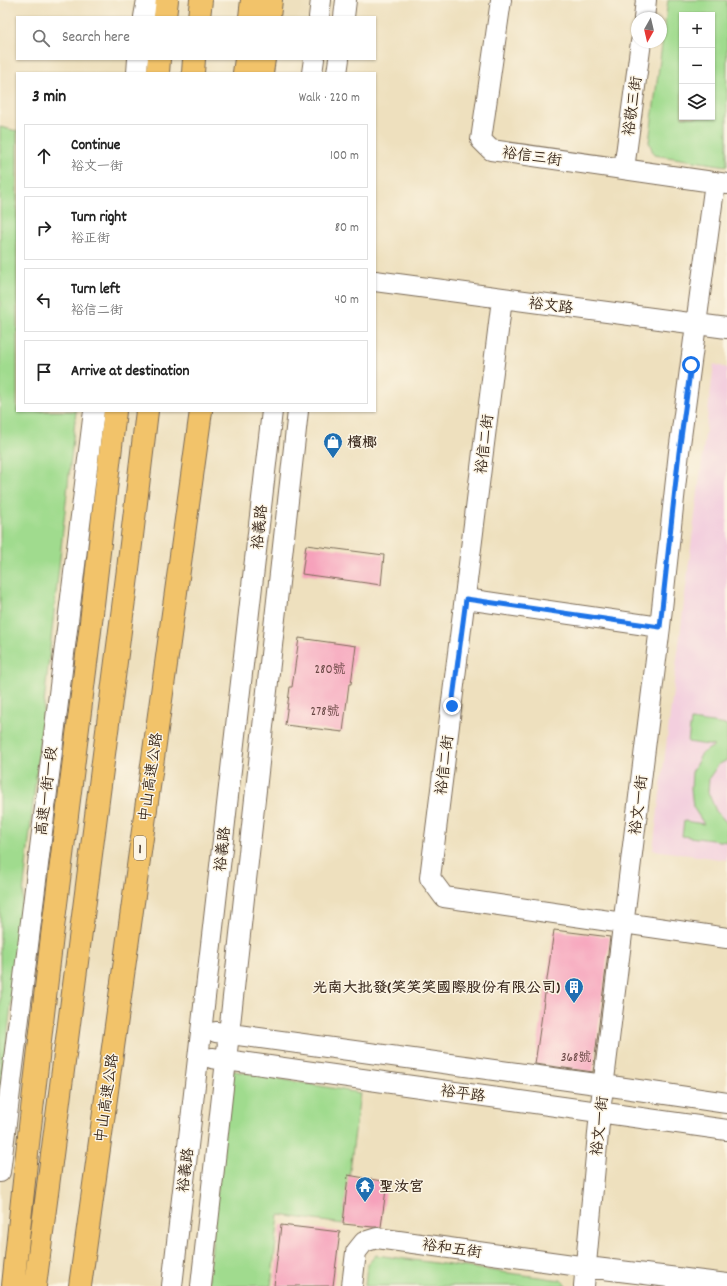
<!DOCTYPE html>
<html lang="en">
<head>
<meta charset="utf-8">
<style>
	:root { --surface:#fff; --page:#f6f6f6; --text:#222; --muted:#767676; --line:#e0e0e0 }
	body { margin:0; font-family:Dekko,"LXGW WenKai TC",sans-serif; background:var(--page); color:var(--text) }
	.controls { position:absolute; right:12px; top:12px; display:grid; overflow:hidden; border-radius:0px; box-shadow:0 1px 3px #0004 }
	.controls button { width:36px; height:36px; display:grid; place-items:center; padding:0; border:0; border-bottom:1px solid var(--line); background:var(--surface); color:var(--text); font:20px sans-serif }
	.compass { position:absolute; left:631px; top:12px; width:36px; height:36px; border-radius:50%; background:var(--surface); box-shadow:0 1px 3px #0004; rotate:188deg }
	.stop { position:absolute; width:12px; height:12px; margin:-9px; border:3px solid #1a73e8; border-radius:50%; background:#fff }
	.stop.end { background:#1a73e8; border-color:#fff; box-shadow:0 1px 4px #0008 }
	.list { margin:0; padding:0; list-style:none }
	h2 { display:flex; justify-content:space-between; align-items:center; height:52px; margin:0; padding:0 16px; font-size:17px }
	h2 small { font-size:13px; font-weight:400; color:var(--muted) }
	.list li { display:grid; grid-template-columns:26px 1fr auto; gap:12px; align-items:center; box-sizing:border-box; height:64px; margin:0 8px 8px; padding:0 8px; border:1px solid var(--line); border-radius:0px }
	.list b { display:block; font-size:15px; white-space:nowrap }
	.list p { margin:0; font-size:13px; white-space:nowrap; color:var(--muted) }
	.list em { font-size:13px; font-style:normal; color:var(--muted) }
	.icon { flex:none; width:22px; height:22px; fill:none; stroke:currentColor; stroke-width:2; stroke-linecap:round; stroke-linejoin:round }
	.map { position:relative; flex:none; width:727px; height:1286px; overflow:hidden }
	.search { position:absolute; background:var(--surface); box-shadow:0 1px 3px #0004; left:16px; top:16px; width:360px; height:44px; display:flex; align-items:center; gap:10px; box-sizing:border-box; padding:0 14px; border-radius:0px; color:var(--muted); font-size:15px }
	.panel { position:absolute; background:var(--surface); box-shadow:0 1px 3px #0004; left:16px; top:72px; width:360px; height:340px; border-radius:0px }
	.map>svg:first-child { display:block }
</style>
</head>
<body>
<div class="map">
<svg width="727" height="1286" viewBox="0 0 727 1286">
	<rect width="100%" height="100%" fill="#fcf5e5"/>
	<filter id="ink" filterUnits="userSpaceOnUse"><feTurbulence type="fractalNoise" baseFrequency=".025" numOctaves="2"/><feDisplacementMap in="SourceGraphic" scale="8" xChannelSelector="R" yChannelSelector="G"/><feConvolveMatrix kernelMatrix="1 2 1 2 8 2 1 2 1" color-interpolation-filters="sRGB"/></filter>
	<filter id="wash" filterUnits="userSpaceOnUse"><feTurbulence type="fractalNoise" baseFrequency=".012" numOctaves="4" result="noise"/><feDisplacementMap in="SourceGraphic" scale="16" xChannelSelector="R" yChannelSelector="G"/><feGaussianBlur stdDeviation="0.9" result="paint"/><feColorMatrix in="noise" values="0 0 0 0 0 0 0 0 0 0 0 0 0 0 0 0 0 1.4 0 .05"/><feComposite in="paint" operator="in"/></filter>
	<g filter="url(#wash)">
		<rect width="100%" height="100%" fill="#eee0be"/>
		<!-- built -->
		<path fill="#f3cfde" d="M714 364 727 368V860L653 850Z"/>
		<!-- green -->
		<path fill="#a0db8e" stroke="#6e8256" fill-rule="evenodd" d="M668 0H727V166L654 155 649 142ZM682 15H712V117H682Z
			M0 127 17 131V411H76L0 1105Z
			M691 720 727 725V760L718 765 709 778 708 792 716 811 727 823V842L682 836 684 821 704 824 693 807 691 789 692 772 702 753 714 746 688 742Z
			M229 1070 360 1093 343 1224 279 1215 271 1286H208Z
			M376 1255 561 1280 567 1286H365L367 1265Z"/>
		<g id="blocks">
			<!-- building -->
			<path fill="#f6a1bb" d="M306 545 384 555 381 585 302 574Z
				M299 638 356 646 351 684H349L343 732 285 725 290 687H292Z
				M554 930 610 937 593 1072 535 1064Z
				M348 1175 387 1182 381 1227H373L343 1224Z
				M281 1225 340 1232 333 1286H274Z"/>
		</g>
	</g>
	<g filter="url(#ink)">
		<use href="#blocks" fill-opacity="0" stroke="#7a6a56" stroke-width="1"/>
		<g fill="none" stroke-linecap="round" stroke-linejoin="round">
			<!-- minor casing -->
			<g stroke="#7a6a56" stroke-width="22">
				<path id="minor" d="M501 0 481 140 491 150 727 184
					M144 17 147 0
					M319 17 321 0
					M344 17 346 0
					M644 18 646 0
					M137 73 138 59
					M312 73 314 59
					M337 73 339 59
					M624 169 641 42
					M375 281 727 328
					M502 299 430 878 444 897 727 938
					M466 599 660 627
					M216 1032 604 1085 727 1103
					M212 1058 727 1130
					M0 1172 94 411
					M172 1286 272 411
					M201 1286 298 411
					M352 1286 356 1252 364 1242 377 1238 587 1267 727 1284
					M584 1286 600 1112 660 627 679 452 715 182"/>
			</g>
			<!-- highway casing -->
			<g stroke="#7a6a56" stroke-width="24">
				<path id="highway" d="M165 17 167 0
					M199 17 201 0
					M250 17 252 0
					M269 17 271 0
					M158 73 159 59
					M193 73 194 59
					M244 73 246 59
					M262 73 264 59
					M13 1286 27 1153 52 936 90 631 115 411
					M35 1286 128 569 147 411
					M80 1286 201 411"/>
			</g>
			<!-- minor -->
			<use href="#minor" stroke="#fff" stroke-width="20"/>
			<!-- highway -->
			<use href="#highway" stroke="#f2c36a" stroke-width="22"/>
		</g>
	</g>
	<g fill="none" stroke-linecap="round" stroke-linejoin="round" filter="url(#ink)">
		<!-- route -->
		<path stroke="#1a73e8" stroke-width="5" d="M452 706 466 599 660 627 679 452 691 365"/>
	</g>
	<!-- icons -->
	<defs>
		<g id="shop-pin" transform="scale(1)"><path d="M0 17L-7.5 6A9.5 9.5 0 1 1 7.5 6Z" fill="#1f6fb2" stroke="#fcf5e5"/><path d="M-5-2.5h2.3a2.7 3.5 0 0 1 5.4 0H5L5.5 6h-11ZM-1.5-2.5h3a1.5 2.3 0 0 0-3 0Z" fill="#fff"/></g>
		<g id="building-pin" transform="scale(1)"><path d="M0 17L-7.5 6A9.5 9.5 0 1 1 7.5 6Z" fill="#1f6fb2" stroke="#fcf5e5"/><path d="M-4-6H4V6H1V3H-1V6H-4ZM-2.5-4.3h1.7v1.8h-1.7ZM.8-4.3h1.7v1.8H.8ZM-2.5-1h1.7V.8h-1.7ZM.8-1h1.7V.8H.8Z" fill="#fff"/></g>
		<g id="temple-pin" transform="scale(1)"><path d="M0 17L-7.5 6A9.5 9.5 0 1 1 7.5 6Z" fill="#1f6fb2" stroke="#fcf5e5"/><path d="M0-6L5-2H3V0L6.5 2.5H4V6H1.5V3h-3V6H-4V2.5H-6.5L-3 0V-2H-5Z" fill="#fff"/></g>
	</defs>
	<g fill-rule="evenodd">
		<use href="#shop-pin" x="333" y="442"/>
		<use href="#building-pin" x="574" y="987"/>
		<use href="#temple-pin" x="365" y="1186"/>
	</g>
	<g text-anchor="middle" stroke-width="3" stroke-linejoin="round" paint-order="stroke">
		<!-- number labels -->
		<g font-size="13" fill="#6a4845">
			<text x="330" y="673">280號</text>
			<text x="325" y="715">278號</text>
			<text x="576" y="1061">368號</text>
		</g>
		<!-- shield labels -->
		<rect fill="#fcf5e5" stroke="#75675a" stroke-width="1" x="134" y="836" width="12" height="24" rx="3"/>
		<g font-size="14" font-weight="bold" fill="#3b2a1e">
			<text x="140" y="853">1</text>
		</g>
		<!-- street labels -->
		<g font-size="15" fill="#3b2a1e" stroke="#fcf5e5">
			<text transform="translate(632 106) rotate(-82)" y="5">裕敬三街</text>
			<text transform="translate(532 156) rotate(8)" y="5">裕信三街</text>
			<text transform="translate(551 305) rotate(7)" y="5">裕文路</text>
			<text transform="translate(484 444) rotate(-83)" y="5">裕信二街</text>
			<text transform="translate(259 527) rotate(-84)" y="5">裕義路</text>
			<text transform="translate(444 765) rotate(-83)" y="5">裕信二街</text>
			<text transform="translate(150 777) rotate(-82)" y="5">中山高速公路</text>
			<text transform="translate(46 791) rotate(-83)" y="5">高速一街一段</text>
			<text transform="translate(638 805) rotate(-83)" y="5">裕文一街</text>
			<text transform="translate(222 849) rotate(-84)" y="5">裕義路</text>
			<text transform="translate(463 1093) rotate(8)" y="5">裕平路</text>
			<text transform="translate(106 1098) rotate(-82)" y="5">中山高速公路</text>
			<text transform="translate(599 1126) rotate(-84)" y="5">裕文一街</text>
			<text transform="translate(185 1170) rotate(-83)" y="5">裕義路</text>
			<text transform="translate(452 1248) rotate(8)" y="5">裕和五街</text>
		</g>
		<!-- poi labels -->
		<g font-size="15" font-weight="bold" fill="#3b2a1e" stroke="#fcf5e5" text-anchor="start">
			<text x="347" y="447">檳榔</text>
			<text x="560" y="992" text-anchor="end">光南大批發(笑笑笑國際股份有限公司)</text>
			<text x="379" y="1191">聖汝宮</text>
		</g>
	</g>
</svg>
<div class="controls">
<button>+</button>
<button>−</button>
<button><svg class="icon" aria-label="layers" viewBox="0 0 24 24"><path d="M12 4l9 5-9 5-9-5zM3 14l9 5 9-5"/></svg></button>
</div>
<svg class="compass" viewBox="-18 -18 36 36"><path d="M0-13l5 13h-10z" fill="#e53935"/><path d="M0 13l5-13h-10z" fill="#767676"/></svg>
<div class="stop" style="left:691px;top:365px"></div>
<div class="stop end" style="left:452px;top:706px"></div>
<div class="search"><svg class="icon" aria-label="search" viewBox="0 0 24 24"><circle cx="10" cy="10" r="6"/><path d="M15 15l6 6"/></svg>Search here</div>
<section class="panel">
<h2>3 min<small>Walk · 220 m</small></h2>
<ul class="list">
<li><svg class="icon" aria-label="ahead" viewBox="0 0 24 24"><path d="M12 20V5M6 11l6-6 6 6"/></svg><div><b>Continue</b><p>裕文一街</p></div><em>100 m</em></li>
<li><svg class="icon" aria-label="right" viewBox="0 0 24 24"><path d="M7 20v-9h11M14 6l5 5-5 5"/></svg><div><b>Turn right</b><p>裕正街</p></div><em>80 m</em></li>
<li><svg class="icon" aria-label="left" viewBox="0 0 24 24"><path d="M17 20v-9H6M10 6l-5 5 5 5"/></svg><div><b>Turn left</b><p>裕信二街</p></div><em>40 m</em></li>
<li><svg class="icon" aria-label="arrive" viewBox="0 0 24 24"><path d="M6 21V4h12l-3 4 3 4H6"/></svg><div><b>Arrive at destination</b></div></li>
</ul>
</section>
</div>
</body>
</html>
